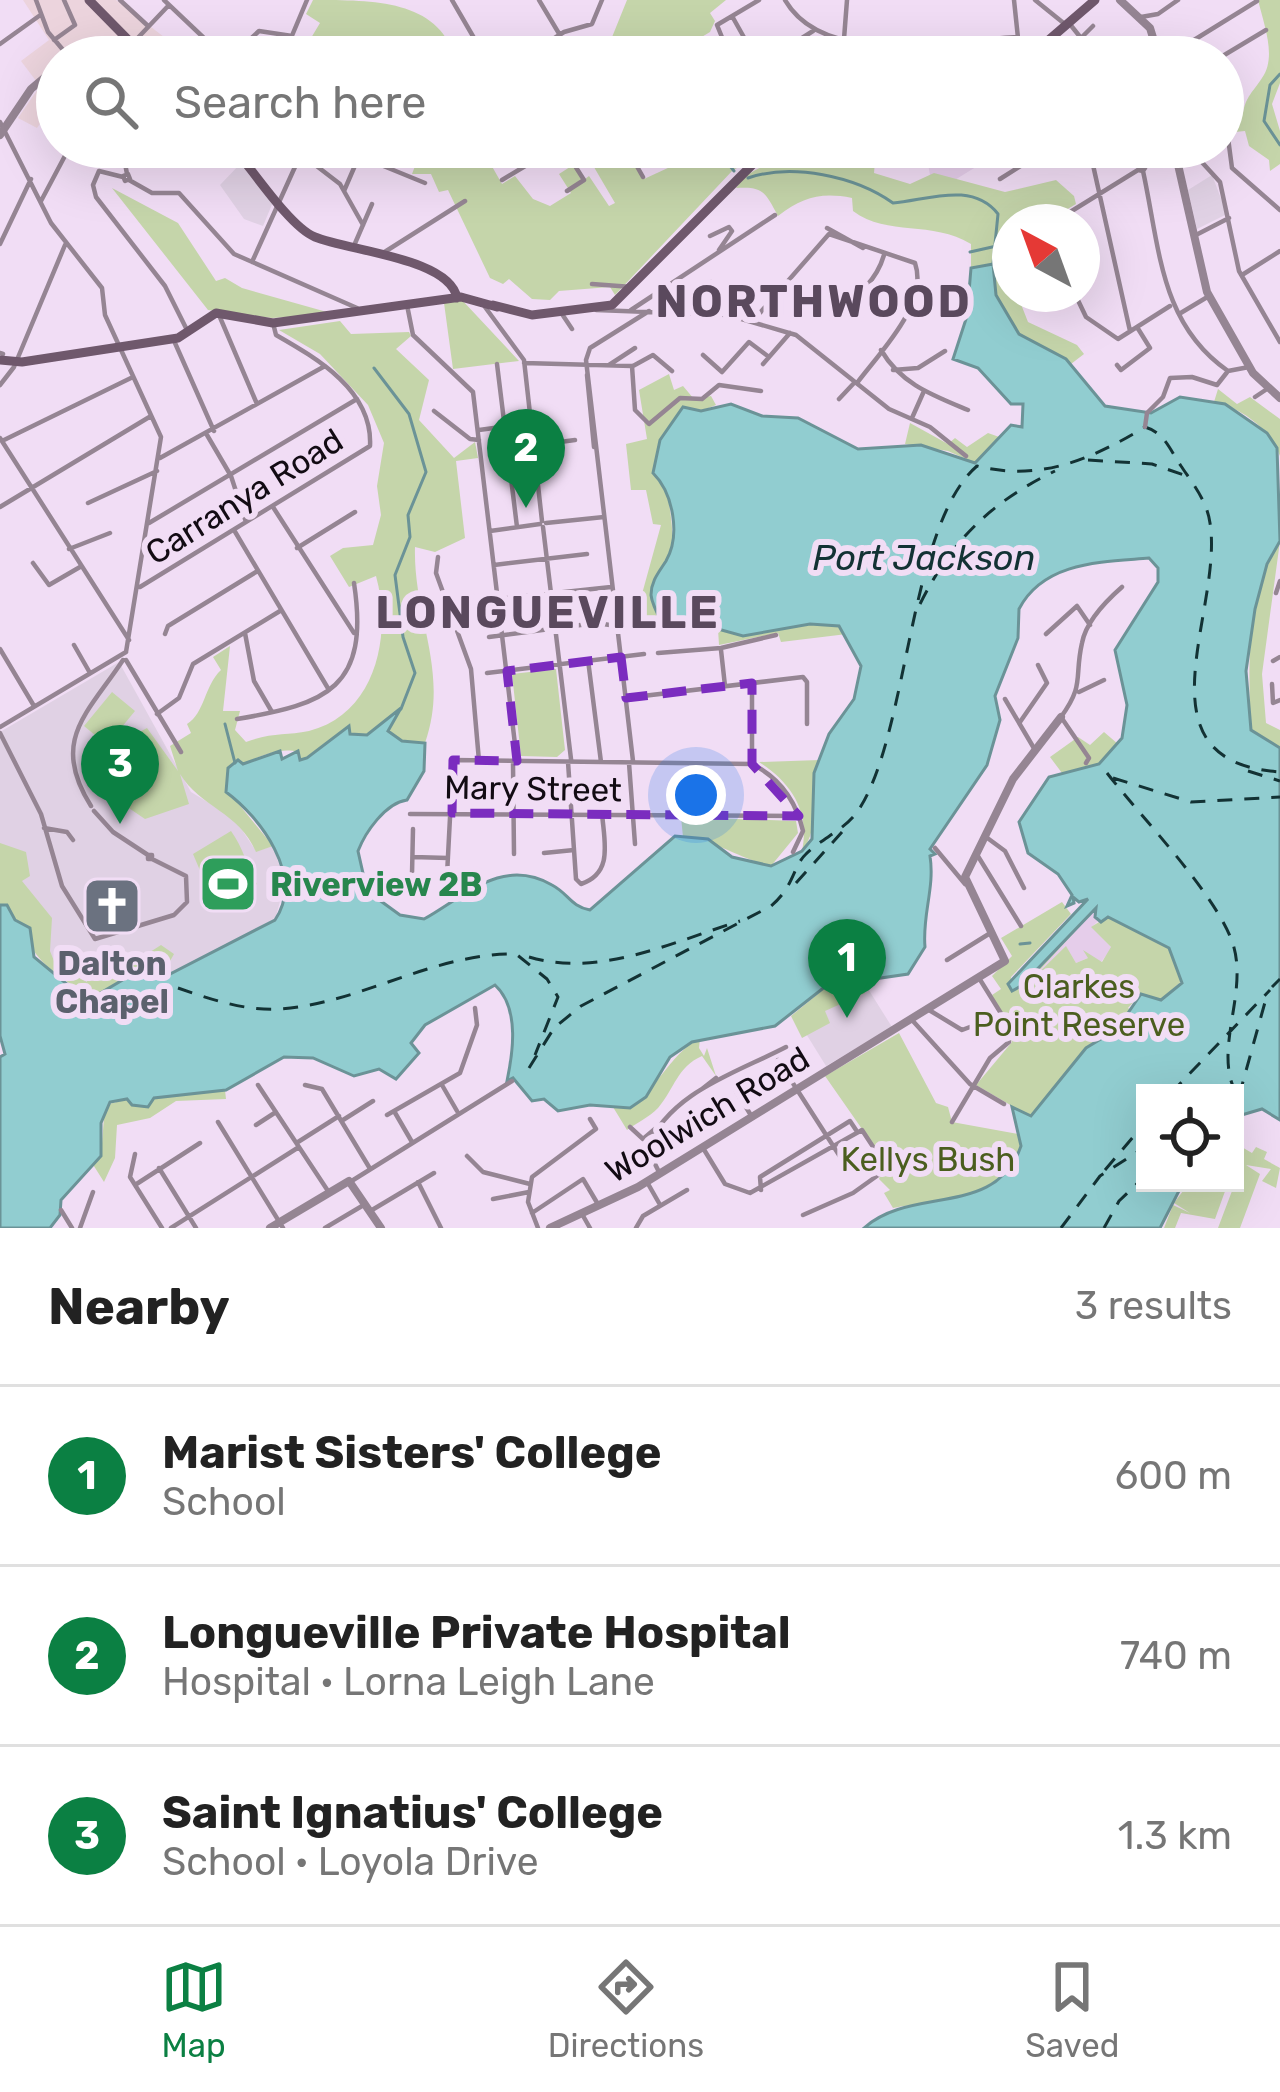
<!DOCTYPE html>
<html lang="en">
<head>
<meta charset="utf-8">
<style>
	:root { --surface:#fff; --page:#f2f2f2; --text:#222; --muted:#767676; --line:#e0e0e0; --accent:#0b8043 }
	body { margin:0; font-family:Rubik,sans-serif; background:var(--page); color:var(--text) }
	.controls { position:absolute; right:36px; bottom:36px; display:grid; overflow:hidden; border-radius:0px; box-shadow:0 12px 48px #0002 }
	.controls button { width:108px; height:108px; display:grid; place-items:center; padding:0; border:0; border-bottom:3px solid var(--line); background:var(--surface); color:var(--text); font:60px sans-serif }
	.compass { position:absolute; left:992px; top:204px; width:108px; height:108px; border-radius:50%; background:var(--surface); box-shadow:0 12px 48px #0002; rotate:319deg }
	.you { position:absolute; left:696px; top:795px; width:42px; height:42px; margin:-30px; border:9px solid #fff; border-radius:50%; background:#1a73e8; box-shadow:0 0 0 18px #1a73e833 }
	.badge { display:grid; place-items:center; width:78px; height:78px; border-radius:50%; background:var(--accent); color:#fff; font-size:39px; font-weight:700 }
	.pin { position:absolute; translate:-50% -99px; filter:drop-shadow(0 3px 6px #0008) }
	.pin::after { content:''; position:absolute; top:63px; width:42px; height:36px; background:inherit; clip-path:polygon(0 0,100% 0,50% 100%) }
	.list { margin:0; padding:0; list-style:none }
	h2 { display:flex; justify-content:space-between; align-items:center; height:156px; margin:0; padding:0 48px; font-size:51px }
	h2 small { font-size:39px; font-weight:400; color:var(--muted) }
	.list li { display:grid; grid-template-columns:78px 1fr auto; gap:36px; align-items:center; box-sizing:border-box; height:180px; padding:0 48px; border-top:3px solid var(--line) }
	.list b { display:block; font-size:45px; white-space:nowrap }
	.list p { margin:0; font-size:39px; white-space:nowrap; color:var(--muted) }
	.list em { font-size:39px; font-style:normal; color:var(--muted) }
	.icon { flex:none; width:66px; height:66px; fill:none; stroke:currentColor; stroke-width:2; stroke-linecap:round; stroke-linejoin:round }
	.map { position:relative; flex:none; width:1280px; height:1228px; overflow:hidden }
	.search { position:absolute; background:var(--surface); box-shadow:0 12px 48px #0002; left:36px; right:36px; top:36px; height:132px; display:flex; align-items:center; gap:30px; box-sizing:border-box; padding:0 42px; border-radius:66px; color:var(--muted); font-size:45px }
	.sheet { height:696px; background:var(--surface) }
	nav { display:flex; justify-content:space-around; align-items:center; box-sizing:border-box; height:168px; border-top:3px solid var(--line); background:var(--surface); font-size:33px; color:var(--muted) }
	nav a { display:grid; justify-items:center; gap:6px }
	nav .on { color:var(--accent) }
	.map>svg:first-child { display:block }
</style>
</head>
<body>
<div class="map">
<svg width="1280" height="1228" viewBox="0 0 1280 1228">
	<rect width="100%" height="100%" fill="#f1ddf5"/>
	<!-- commercial -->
	<path fill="#ecd4dd" d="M23 0H116L164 37 152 57H57V119L46 115 37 128 18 118 40 86 21 61 49 40Z"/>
	<!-- built -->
	<path fill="#e5cdea" d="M925 147H1008L950 183 931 181Z
		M1096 907 1099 920 1092 927 1112 948 1101 962 1090 957 1076 963 1066 947 1025 986Z"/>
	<!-- education -->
	<path fill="#e0d1e4" d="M241 163 273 202 263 226 244 219 220 185Z
		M1212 175 1227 214 1197 229 1188 190Z
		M119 662 191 792 234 818 256 851 273 846 285 883 275 920 169 975 68 986 7 905H0V732Z
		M841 982 865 984 892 1027 826 1066 800 1024 826 1003 819 989Z"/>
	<!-- green -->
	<path fill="#c5d5aa" d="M313 0C375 0 437 0 455 57H328L305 48 320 23 306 14Z
		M627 0H726L710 13 715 21 710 32 695 41 704 57H604Z
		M1258 0H1280V83L1272 104 1280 131V164L1270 171 1269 160 1249 146 1245 131 1235 132 1232 115 1243 113C1246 96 1253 92 1262 78 1277 57 1264 25 1258 0Z
		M406 147H481L502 184 515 176 533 199 550 206 571 193 559 174 573 165 585 179 589 176 609 206 615 203 591 162 614 147H624L644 179 696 155 693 147H811L816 155 751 161 733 170 615 295 610 287 559 291 550 300 532 299 509 279 503 284 490 278 448 190 439 192 431 174H412L420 153Z
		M876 150 874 173 910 184 934 173 1005 192 1056 180 1074 196 1076 204 1046 222H1010V294H1017L1028 322 1077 345 1084 354 1071 364 1021 337 996 295 993 265 971 268V244C932 220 888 237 853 211L852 198C821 192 803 197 778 216 765 192 763 186 736 188 763 152 788 168 827 164 843 162 860 154 876 150Z
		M112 188 178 223 216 281 225 278 242 288 334 314 272 318 208 310Z
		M462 300 519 361 453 369 444 303Z
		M340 321 351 334 409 332 411 336 396 349 429 380 419 420 454 458 475 442 478 458 456 461 465 538 435 552 415 547C413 618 450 672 425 743L402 742 388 731 399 713 366 736 349 734 348 727 307 758 300 760 298 752C277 746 247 760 230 775L237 802 273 846 256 852C239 812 200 807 180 774L189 804 145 819 108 794 98 764 110 748 147 728 178 771 170 746 191 733 187 724C205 713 204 686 221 670L213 657 230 646 223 711H240L235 730 246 742C272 732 286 736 309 731 377 714 392 633 376 576L349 587 330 556 343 548 373 545 381 515 377 486 384 443 368 405 320 354 279 330Z
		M669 374 674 390 683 386 694 399 711 396 716 405 701 411C691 433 667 468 668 491 669 512 677 537 668 557 658 584 648 589 661 618L634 623 661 525 653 524 646 490H631L626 444 647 439 639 390Z
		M1218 389 1237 404 1250 397 1280 419V456C1270 429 1242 408 1214 402Z
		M910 423 948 444 955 438 967 447 988 433 1002 438 975 463 948 451 905 444Z
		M1280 541 1262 674 1266 723 1280 730V748L1251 731C1248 669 1246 594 1280 541Z
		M810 624 839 626 847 634 781 642 778 633 719 645 718 629 743 636Z
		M556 669 565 750 557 757 521 756 512 674Z
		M112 692 135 711 107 745 84 726Z
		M1104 732 1118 744 1099 764 1062 773 1050 757 1078 737 1090 745Z
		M820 760C807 789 823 825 802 851 810 812 792 783 759 762Z
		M681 817 796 821 798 833 771 866C737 858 714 839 683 837Z
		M231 831C244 849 246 865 257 884L216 908 193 854Z
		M0 843 26 852 30 876 22 881 52 918 50 951 56 966 87 982 89 969C105 959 118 957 136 961L161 945 174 954 165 970 169 975 126 978 97 995C49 980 28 949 7 905H0Z
		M1062 902 1071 914 1011 977 1012 990 1090 915 1026 985 1066 946 1076 963 1088 958 1083 950 1102 962 1111 947 1091 927 1107 917 1169 948 1183 980 1161 1000 1141 994 1128 1008 1139 1016 1088 1051 1031 1117 976 1085 1012 1042 992 995 1001 989 992 976 1012 956 1001 938Z
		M841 985 861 987 865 993 825 1011 830 1023 802 1038 791 1016 824 989Z
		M899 1033 936 1103 948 1107 952 1122 1018 1134 1021 1146C1001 1203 943 1198 893 1208L884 1193 890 1190 879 1179 885 1162 825 1076Z
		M700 1038 699 1048 704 1056 707 1048 716 1076 702 1056C677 1067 675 1088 658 1108 650 1117 633 1125 627 1130L613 1107C646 1116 664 1056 700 1038Z
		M225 1090 226 1099 176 1101 150 1118 117 1125 115 1158 104 1182 92 1163 101 1156 105 1105 128 1099 148 1107 154 1098Z
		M1240 1146 1252 1153 1256 1147 1267 1152 1264 1159 1280 1168 1276 1188 1262 1181 1271 1169 1246 1165 1260 1174 1240 1228H1218L1235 1183Z
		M1189 1183H1228L1215 1219 1181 1213 1175 1228H1164L1173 1205 1190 1213 1174 1203Z"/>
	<!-- water -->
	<path fill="#91cdd0" stroke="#6b9397" stroke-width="3" d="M993 264 996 295 1019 334 1066 359 1105 406 1151 413 1180 397 1225 404 1267 433 1277 448 1280 541 1267 564 1255 609 1246 671 1251 730 1280 748V1120L1262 1109 1235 1117V1093H1145V1183H1183L1160 1228H864C912 1185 996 1219 1021 1146L1012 1107 1031 1116 1086 1048 1137 1017 1128 1013 1141 994 1161 1000 1182 983 1169 948 1108 917 1101 922 1095 917 1096 908 1021 986 1012 991 1008 984 1088 899 1079 902 1073 897 1074 903 1067 906 1072 895 1058 874 1028 853 1019 822 1049 777 1099 764 1122 738 1127 705 1115 650 1158 582V568L1149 558C1103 562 1044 561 1019 609L1018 638 995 696 1000 720 987 765 930 849 935 854 930 856C935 888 922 915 925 947L908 974 826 986 775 1026 692 1042 670 1057 646 1097 630 1108 590 1105 558 1111 544 1099 532 1101 513 1078 507 1081C512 1057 521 1009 495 985L425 1025 411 1043 419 1053 396 1079 379 1069 354 1076 313 1058 284 1057 226 1090 154 1098 148 1107 132 1105 127 1099 110 1102 101 1123V1156L61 1200 60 1215 50 1228H0V1057L5 1054 0 1036V905H7L15 920 30 928 34 957 69 986 97 995 126 978 170 974 275 920C305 876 260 817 226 792L228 768 238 760 243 764 280 751 282 759 298 751 300 760 307 758 349 726 350 734 367 735 401 708 388 731 402 741 425 743 424 771 407 800C385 803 365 833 358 851L367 891 400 915 424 919C464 897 502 856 552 885 569 894 570 906 590 910L675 836 708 839 732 857 771 866 802 851 812 839 814 773 829 734 854 699 861 666 839 626 810 624 743 636 718 629 666 630C661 620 652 606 651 595 651 581 659 572 666 561 681 535 673 493 653 473L660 440 683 407 701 411 731 404 762 416 798 418 858 449 921 445 975 463 1011 425 1022 427 1023 404H1011L978 368 953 359 967 316 971 268Z"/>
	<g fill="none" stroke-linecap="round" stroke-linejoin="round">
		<!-- stream -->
		<path stroke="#6b9397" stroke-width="3" d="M1280 74 1270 85 1264 121 1280 145
			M715 147 734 171
			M748 178C792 163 855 176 893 203 928 200 972 181 998 214L993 264
			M970 252 1001 245
			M374 368 409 414 426 472 408 515 410 537 395 575 403 637 415 673 401 709
			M225 724 235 763
			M1020 944 1030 943"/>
		<!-- ferry -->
		<path stroke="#133234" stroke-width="3" stroke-dasharray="15 12" stroke-linecap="butt" d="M1088 460 1152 464 1184 475
			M920 604C952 540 991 502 1055 471
			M1248 771 1280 781
			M1107 773C1141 817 1217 895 1233 944 1249 995 1211 1052 1238 1097
			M1113 778 1191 802 1280 797
			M796 883 842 832
			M529 957C600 978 672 942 740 921
			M1272 987 1280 979
			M178 988C210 999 244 1011 279 1009 360 1004 432 953 516 954L547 979 558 997 535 1055
			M529 1068 554 1028 581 1006 771 906C794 887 793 866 806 854 824 836 847 830 861 806 909 727 910 524 977 466 1040 482 1092 459 1145 427 1165 433 1170 450 1181 466 1193 484 1207 501 1210 523 1224 611 1132 762 1280 772
			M1171 1093 1270 990
			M1239 1096 1267 995
			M1105 1170 1145 1123
			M1061 1228 1100 1176 1145 1147
			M1104 1228 1119 1201 1145 1176"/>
		<!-- pedestrian -->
		<path stroke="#958593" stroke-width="4.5" d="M1145 427 1147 413"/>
		<!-- minor -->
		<path stroke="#958593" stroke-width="4.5" d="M36 0 48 32 69 57
			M120 0 147 25
			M164 0 224 57
			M452 0 485 57
			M539 0 573 57
			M785 0C825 69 949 40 1017 37
			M1014 0 1020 57
			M1035 0 1066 25
			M732 16 755 57
			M1141 17 1158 14 1178 0
			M1069 23 1081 38 1093 26
			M844 39 847 0
			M54 40 75 25 64 0
			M1049 40 1061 57
			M1194 40 1216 57
			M0 44 39 16
			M132 44 169 5
			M1157 47 1194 40 1257 1
			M110 54 113 57
			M231 57 259 31 292 36
			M283 57 307 0
			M525 57 564 32 592 24 602 0
			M730 57 717 25 759 0
			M772 57 813 31
			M827 57 846 40
			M1221 57 1266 30
			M1223 100 1232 168
			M0 122 51 223 102 288 105 315 161 437 126 652
			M122 147 127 174
			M519 147 529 164
			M563 147 584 180 567 191
			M626 147 643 177
			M1089 147 1130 331
			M1188 147 1220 182 1239 271 1280 342
			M665 148V147
			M886 151 891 147
			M301 154 340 184 363 225
			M359 156 425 183
			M1141 160 1175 153
			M1140 165 1145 168 1143 171 1138 170Z
			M1232 168 1280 210
			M1143 171C1160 249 1160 324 1228 371
			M128 174 130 179 125 181 123 176Z
			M123 177 99 171 93 185 96 197 165 286 186 328
			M1000 179 1051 147
			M129 180 152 193H179L234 254 357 308
			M502 180 557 147
			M344 191 363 147
			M41 201 67 152
			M1054 222 1138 170
			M827 228 863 248
			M710 236 729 227 732 231 719 250
			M1194 236 1229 218
			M0 244 31 179
			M353 248 372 204
			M383 253 465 201
			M252 262 304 147
			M1242 275 1280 251
			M711 282 728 315
			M592 284 632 287
			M1075 294 1086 317 1118 339 1170 306
			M407 305 413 335 473 392 517 761
			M485 307 524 360 542 521
			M834 308C858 299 877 279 884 255
			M596 310 728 315 796 335 889 409 930 427 966 456
			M631 310 775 215
			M562 314 572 329
			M1179 314 1209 296
			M219 315 257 404
			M752 322 829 234 915 263C929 304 880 352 857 383
			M175 343 214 431
			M881 350C901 384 932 395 968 410
			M0 353 3 354
			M703 355 722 372 749 342 769 357
			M524 363 632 366
			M497 364 517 527
			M763 364 790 333
			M609 365 635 348
			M1117 365 1121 370 1150 348 1137 327
			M632 366 635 410 649 424 680 398 702 399 719 385 761 391
			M633 366 653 355 672 371
			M893 370 918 368 945 351
			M587 375 594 447
			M0 385 14 367 65 245
			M1255 397 1267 389
			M839 399 855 382
			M434 411 470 439 479 440
			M1147 413 1163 397 1170 378 1192 377 1217 385 1228 371 1249 367
			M912 418 924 391
			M479 430 531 423
			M207 435 231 476 246 522
			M0 438 129 640
			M4 440 133 377
			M508 449 575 440
			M160 458 325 366
			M88 503 157 471
			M0 507 151 416
			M273 507 354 633
			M149 523 357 399
			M546 523 604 517
			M543 527 571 759
			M234 530 329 690
			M490 531 540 524
			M297 548 355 512
			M69 549 110 533
			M438 557 436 573 471 669 479 761
			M33 563 49 585 80 567
			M494 565 587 554
			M140 587 370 446C373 391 318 359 276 335L273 323
			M1276 593 1280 581
			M498 599 611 587
			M245 633 254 681 272 712
			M165 634 168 626 256 572
			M1046 634 1077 606 1090 625
			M489 637 596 623 617 626
			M74 645 90 673
			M0 649 34 706
			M721 650 725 686
			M658 653 721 648 776 635
			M126 660 181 752
			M588 660 601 762
			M1273 661 1280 657
			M487 673 644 654
			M1272 684 1273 703 1280 700
			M1079 692 1104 680
			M626 698 803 677 807 682V724
			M1005 699 1035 750
			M157 714 179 698 193 664 280 611
			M237 719C327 704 370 688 354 583
			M1020 722 1047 683 1038 665
			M0 727 126 652
			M0 733 41 814 62 886 95 939 174 915 187 902 186 876 152 859
			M633 761 586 360 590 348 649 311
			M568 762 576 879 581 884C614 873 604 841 602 813
			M752 762V683
			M629 763 635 844
			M1086 763 1089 758 1061 717C1085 684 1074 678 1082 643 1086 621 1106 601 1122 587
			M513 764 514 854
			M91 806C49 740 89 712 123 660
			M94 811 113 832 148 855
			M410 814 799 816
			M44 828 67 832 73 840
			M986 837 1005 851 1024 888
			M935 848 965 884
			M544 853 574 850
			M976 853 1021 926
			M148 855H152V859H148Z
			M413 857 448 858
			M412 874 413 829
			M447 875 453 760 752 764C780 778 796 801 803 831L793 852
			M947 960 992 932
			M929 1010 962 1030 1002 1015
			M912 1020 970 1084 1004 1104
			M778 1060 848 1169
			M258 1085 328 1191
			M305 1085 322 1089 369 1167
			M442 1085 457 1111
			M702 1089 716 1078
			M736 1091 752 1117
			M394 1111 412 1142
			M387 1115 460 1073 477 1025 475 1008
			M343 1120 373 1101
			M218 1122 283 1228
			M952 1122 990 1058 1009 1042 1002 1015 979 978
			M256 1125 276 1112
			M630 1127 643 1139 656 1128
			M298 1142 339 1116
			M703 1148 725 1184 750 1193 862 1130 883 1162 881 1173 853 1193 803 1215
			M135 1154 130 1177 162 1228
			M467 1156 483 1172 530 1184
			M626 1160 647 1152
			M159 1168 196 1228
			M660 1174 647 1148C670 1092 736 1073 786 1047
			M350 1182 512 1081
			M418 1182 441 1228
			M647 1182 659 1203
			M135 1185 200 1143
			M761 1190 760 1177 850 1121 856 1130
			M493 1199 529 1192
			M61 1210 72 1228
			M372 1210 434 1173
			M532 1213 583 1179 599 1206
			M582 1214 590 1228
			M80 1228 93 1192
			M171 1228 299 1147
			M325 1228 362 1206
			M538 1228 528 1202 532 1177 596 1129 590 1119
			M636 1228 643 1216 687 1190"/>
		<!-- tertiary -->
		<path stroke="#958593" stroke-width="8" d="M1120 0 1150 28 1159 57
			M0 135 31 89 57 67
			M1174 147 1207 292 1253 373 1280 398
			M270 1228 349 1181 381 1228
			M550 1228 638 1187 1005 961 965 877 1013 779 1061 717"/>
		<!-- secondary -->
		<path stroke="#6f586c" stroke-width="9" d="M89 0 145 57
			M1029 57 1095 0
			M233 147C252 169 290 227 315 237 349 251 450 258 457 298
			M493 305 532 315 612 305 753 164 777 157 828 158 867 147
			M0 360 22 362 178 338 216 313 273 323 461 297 497 307"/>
	</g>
	<!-- marked area -->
	<path fill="none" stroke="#7b2cbf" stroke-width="9" stroke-dasharray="24 15" stroke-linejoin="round" d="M621 657 626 698 752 683V764L799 816 452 813 453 760 517 761 507 671Z"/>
	<!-- icons -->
	<defs>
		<g id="stadium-square" transform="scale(3)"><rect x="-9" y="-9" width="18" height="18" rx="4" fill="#2e9e5b" stroke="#f1ddf5"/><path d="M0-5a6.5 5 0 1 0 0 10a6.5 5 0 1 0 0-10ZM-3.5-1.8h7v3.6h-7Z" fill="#fff"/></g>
		<g id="church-square" transform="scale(3)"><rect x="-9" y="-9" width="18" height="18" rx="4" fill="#6b7280" stroke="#f1ddf5"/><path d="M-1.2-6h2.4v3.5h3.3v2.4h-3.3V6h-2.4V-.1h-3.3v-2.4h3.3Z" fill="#fff"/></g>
	</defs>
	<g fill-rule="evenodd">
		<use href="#stadium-square" x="228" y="884"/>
		<use href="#church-square" x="112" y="906"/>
	</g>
	<g text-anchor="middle" stroke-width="12" stroke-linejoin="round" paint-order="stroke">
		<!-- street labels -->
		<g font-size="33" fill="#120b13" stroke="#f1ddf5">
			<text transform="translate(244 496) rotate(-32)" y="12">Carranya Road</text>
			<text transform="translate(533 788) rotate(1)" y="12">Mary Street</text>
			<text transform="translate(707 1114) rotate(-31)" y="12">Woolwich Road</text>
		</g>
		<!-- leisure labels -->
		<g font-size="33" font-weight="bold" fill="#27864d" stroke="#f1ddf5" text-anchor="start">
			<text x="270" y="896">Riverview 2B</text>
		</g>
		<!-- worship labels -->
		<g font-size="33" font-weight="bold" fill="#5b616d" stroke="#f1ddf5">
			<text x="112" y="975">Dalton<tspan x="112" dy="38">Chapel</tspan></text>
		</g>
		<!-- park labels -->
		<g font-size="33" fill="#4b5e1f" stroke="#f1ddf5">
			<text x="1079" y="998">Clarkes<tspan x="1079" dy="38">Point Reserve</tspan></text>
			<text x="928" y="1171">Kellys Bush</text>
		</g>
		<!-- water labels -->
		<g font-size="36" font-style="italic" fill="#133234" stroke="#f1ddf5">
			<text x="924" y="570">Port Jackson</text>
		</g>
		<!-- district labels -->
		<g font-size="45" font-weight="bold" letter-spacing="3" fill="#5a495d" stroke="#f1ddf5">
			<text x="814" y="317">NORTHWOOD</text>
			<text x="548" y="628">LONGUEVILLE</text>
		</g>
	</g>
</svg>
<div class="controls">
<button><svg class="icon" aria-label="locate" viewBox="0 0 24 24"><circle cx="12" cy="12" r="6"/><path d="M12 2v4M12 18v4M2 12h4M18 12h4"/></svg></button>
</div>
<svg class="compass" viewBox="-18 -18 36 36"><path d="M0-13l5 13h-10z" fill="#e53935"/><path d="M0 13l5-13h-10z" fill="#767676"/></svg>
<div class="you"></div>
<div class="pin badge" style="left:847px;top:1018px">1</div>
<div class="pin badge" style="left:526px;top:508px">2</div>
<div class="pin badge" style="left:120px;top:824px">3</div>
<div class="search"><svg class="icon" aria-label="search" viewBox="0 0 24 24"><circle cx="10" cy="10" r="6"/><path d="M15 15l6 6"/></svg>Search here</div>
</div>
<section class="sheet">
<h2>Nearby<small>3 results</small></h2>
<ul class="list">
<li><span class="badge">1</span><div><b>Marist Sisters' College</b><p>School</p></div><em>600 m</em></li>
<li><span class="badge">2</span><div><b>Longueville Private Hospital</b><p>Hospital · Lorna Leigh Lane</p></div><em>740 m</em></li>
<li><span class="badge">3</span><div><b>Saint Ignatius' College</b><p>School · Loyola Drive</p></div><em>1.3 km</em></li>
</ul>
</section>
<nav>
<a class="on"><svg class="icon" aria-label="map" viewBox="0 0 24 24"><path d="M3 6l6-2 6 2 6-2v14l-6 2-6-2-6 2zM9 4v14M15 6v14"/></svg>Map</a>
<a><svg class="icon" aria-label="directions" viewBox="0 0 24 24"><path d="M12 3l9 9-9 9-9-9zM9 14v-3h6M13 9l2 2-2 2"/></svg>Directions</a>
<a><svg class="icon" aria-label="saved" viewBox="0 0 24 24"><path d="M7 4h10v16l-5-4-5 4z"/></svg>Saved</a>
</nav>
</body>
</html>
